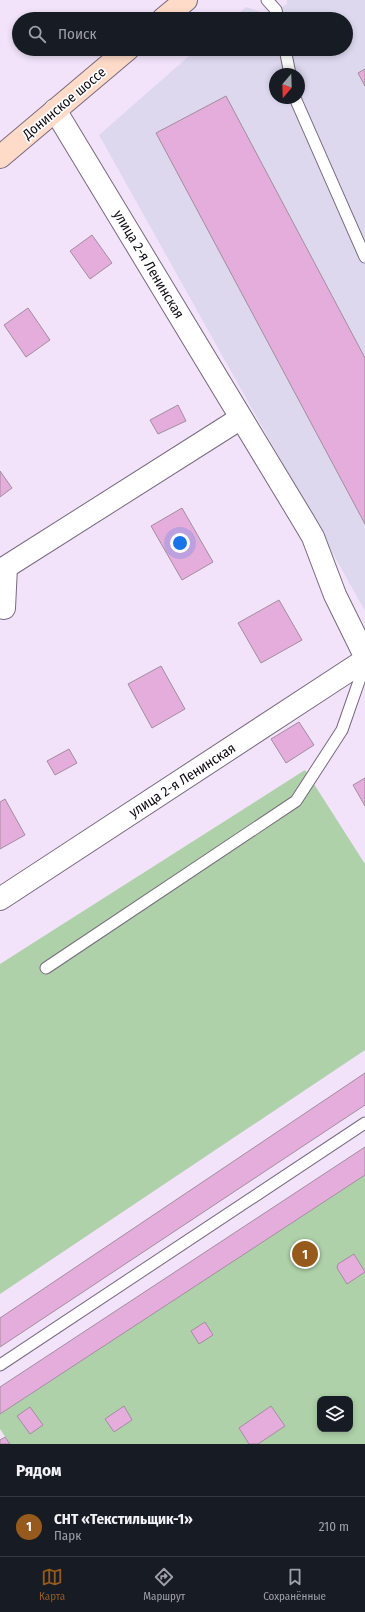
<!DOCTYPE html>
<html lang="ru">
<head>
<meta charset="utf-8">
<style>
	:root { --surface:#171b24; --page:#242831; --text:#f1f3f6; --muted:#9ea1a6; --line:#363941; --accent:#965a1d }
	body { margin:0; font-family:"Fira Sans Condensed",sans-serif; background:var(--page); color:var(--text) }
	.controls { position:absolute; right:12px; bottom:12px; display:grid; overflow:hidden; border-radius:8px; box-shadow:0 2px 6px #0003 }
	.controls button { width:36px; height:36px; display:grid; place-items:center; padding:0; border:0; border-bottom:1px solid var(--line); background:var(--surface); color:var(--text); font:20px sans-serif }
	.compass { position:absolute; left:269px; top:68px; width:36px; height:36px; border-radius:50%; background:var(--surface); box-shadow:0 2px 6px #0003; rotate:199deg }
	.you { position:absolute; left:180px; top:543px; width:14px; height:14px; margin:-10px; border:3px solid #fff; border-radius:50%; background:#1a73e8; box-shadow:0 0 0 6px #1a73e833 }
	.badge { display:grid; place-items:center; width:26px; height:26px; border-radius:50%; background:var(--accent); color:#fff; font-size:13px; font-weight:700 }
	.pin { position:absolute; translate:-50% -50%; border:2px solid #fff; box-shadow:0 1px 4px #0006 }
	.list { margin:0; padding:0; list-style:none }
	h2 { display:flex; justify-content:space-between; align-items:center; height:52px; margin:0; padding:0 16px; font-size:17px }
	h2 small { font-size:13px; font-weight:400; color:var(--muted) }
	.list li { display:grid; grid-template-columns:26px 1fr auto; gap:12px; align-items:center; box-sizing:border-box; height:60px; padding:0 16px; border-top:1px solid var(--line) }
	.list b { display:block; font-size:15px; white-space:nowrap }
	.list p { margin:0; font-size:13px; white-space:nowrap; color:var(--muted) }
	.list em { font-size:13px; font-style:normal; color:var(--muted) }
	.icon { flex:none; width:22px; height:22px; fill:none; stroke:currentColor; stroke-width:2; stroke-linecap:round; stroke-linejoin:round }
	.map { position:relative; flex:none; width:365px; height:1444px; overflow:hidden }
	.search { position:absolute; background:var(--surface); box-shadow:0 2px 6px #0003; left:12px; right:12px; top:12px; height:44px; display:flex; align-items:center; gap:10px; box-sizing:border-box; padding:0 14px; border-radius:22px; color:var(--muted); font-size:15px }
	.sheet { height:112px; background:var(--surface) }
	nav { display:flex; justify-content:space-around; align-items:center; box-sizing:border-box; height:56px; border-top:1px solid var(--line); background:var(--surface); font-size:11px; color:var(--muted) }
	nav a { display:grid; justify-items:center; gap:2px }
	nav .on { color:var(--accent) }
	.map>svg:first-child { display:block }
</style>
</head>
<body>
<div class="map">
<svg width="365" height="1444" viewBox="0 0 365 1444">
	<rect width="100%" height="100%" fill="#f2e3fa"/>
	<!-- industrial -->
	<path fill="#ddd8ee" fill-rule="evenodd" d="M287 0H365V611L99 135 197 49H346V19H232L246 7 269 15 287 4ZM275 74H299V98H275Z"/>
	<!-- green -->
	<path fill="#aed1a9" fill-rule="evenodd" d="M305 770 365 864V1050L0 1294V964Z
		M365 1175V1444H10L0 1429V1414ZM320 1399H350V1429H320Z"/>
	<!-- building -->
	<path fill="#e5addc" stroke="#a28d9e" d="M365 69V86L358 73Z
		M226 96 365 358V524L156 133Z
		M92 235 112 263 90 279 70 251Z
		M28 308 50 340 26 357 4 325Z
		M178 405 186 421 158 434 150 420Z
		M0 471 12 488 0 497Z
		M182 508 213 562 182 580 151 526Z
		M279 600 302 640 261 663 238 623Z
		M161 666 185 709 152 728 128 684Z
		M299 722 314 745 286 763 271 739Z
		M69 749 77 763 55 775 47 761Z
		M365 778V806L353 785Z
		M5 799 25 835 0 849V802Z
		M365 1073V1105L0 1347V1318Z
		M365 1147V1175L0 1414V1387Z
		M354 1254 365 1272 347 1284 337 1268 338 1264Z
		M205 1322 213 1335 199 1344 191 1331Z
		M124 1406 132 1420 114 1432 105 1419Z
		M271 1406 285 1426 258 1444H249L239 1428Z
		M30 1407 43 1425 30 1434 17 1416Z
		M5 1437 10 1444H0V1440Z"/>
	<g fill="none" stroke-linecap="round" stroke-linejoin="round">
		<!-- lane casing -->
		<g stroke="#776a7e" stroke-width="13">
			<path id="lane" d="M267 0 276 10 278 19
				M285 49 290 74
				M295 98 365 257
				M46 968 296 801 342 730 365 664
				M0 1365 365 1123"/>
		</g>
		<!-- street casing -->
		<g stroke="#776a7e" stroke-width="24">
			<path id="street" d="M55 110 303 520 313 537 335 595 365 656
				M4 608 6 567 241 418
				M0 899 365 660"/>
		</g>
		<!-- secondary casing -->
		<g stroke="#776a7e" stroke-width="24">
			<path id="secondary" d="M163 19 186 0
				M0 157 128 49"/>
		</g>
		<!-- lane -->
		<use href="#lane" stroke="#fff" stroke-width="11"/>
		<!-- street -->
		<use href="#street" stroke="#fff" stroke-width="22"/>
		<!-- secondary -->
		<use href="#secondary" stroke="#fedac8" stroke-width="22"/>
	</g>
	<g text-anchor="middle" stroke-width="3.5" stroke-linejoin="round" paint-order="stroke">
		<!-- street labels -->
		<g font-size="14" fill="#0f0a12" stroke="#fff">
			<text transform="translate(64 103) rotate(-40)" y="5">Донинское шоссе</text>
			<text transform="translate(149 264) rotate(59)" y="5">улица 2-я Ленинская</text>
			<text transform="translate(182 780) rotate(-33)" y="5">улица 2-я Ленинская</text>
		</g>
	</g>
</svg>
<div class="controls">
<button><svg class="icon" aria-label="layers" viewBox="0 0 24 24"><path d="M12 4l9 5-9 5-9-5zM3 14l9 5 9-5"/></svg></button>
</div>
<svg class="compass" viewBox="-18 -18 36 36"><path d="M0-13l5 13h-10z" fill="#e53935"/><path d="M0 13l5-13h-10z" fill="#9ea1a6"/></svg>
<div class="you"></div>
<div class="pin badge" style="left:305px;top:1254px">1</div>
<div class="search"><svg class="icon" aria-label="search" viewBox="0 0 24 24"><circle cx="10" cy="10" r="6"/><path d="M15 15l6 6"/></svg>Поиск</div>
</div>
<section class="sheet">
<h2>Рядом<small></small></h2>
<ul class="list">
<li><span class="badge">1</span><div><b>СНТ «Текстильщик-1»</b><p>Парк</p></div><em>210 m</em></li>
</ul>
</section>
<nav>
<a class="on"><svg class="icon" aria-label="map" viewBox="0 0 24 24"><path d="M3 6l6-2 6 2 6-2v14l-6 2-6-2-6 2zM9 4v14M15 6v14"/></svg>Карта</a>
<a><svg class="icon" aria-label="directions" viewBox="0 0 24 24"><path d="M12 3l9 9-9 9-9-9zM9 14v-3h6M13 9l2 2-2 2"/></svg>Маршрут</a>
<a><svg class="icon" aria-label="saved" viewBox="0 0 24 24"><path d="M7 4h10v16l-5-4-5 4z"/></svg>Сохранённые</a>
</nav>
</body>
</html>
